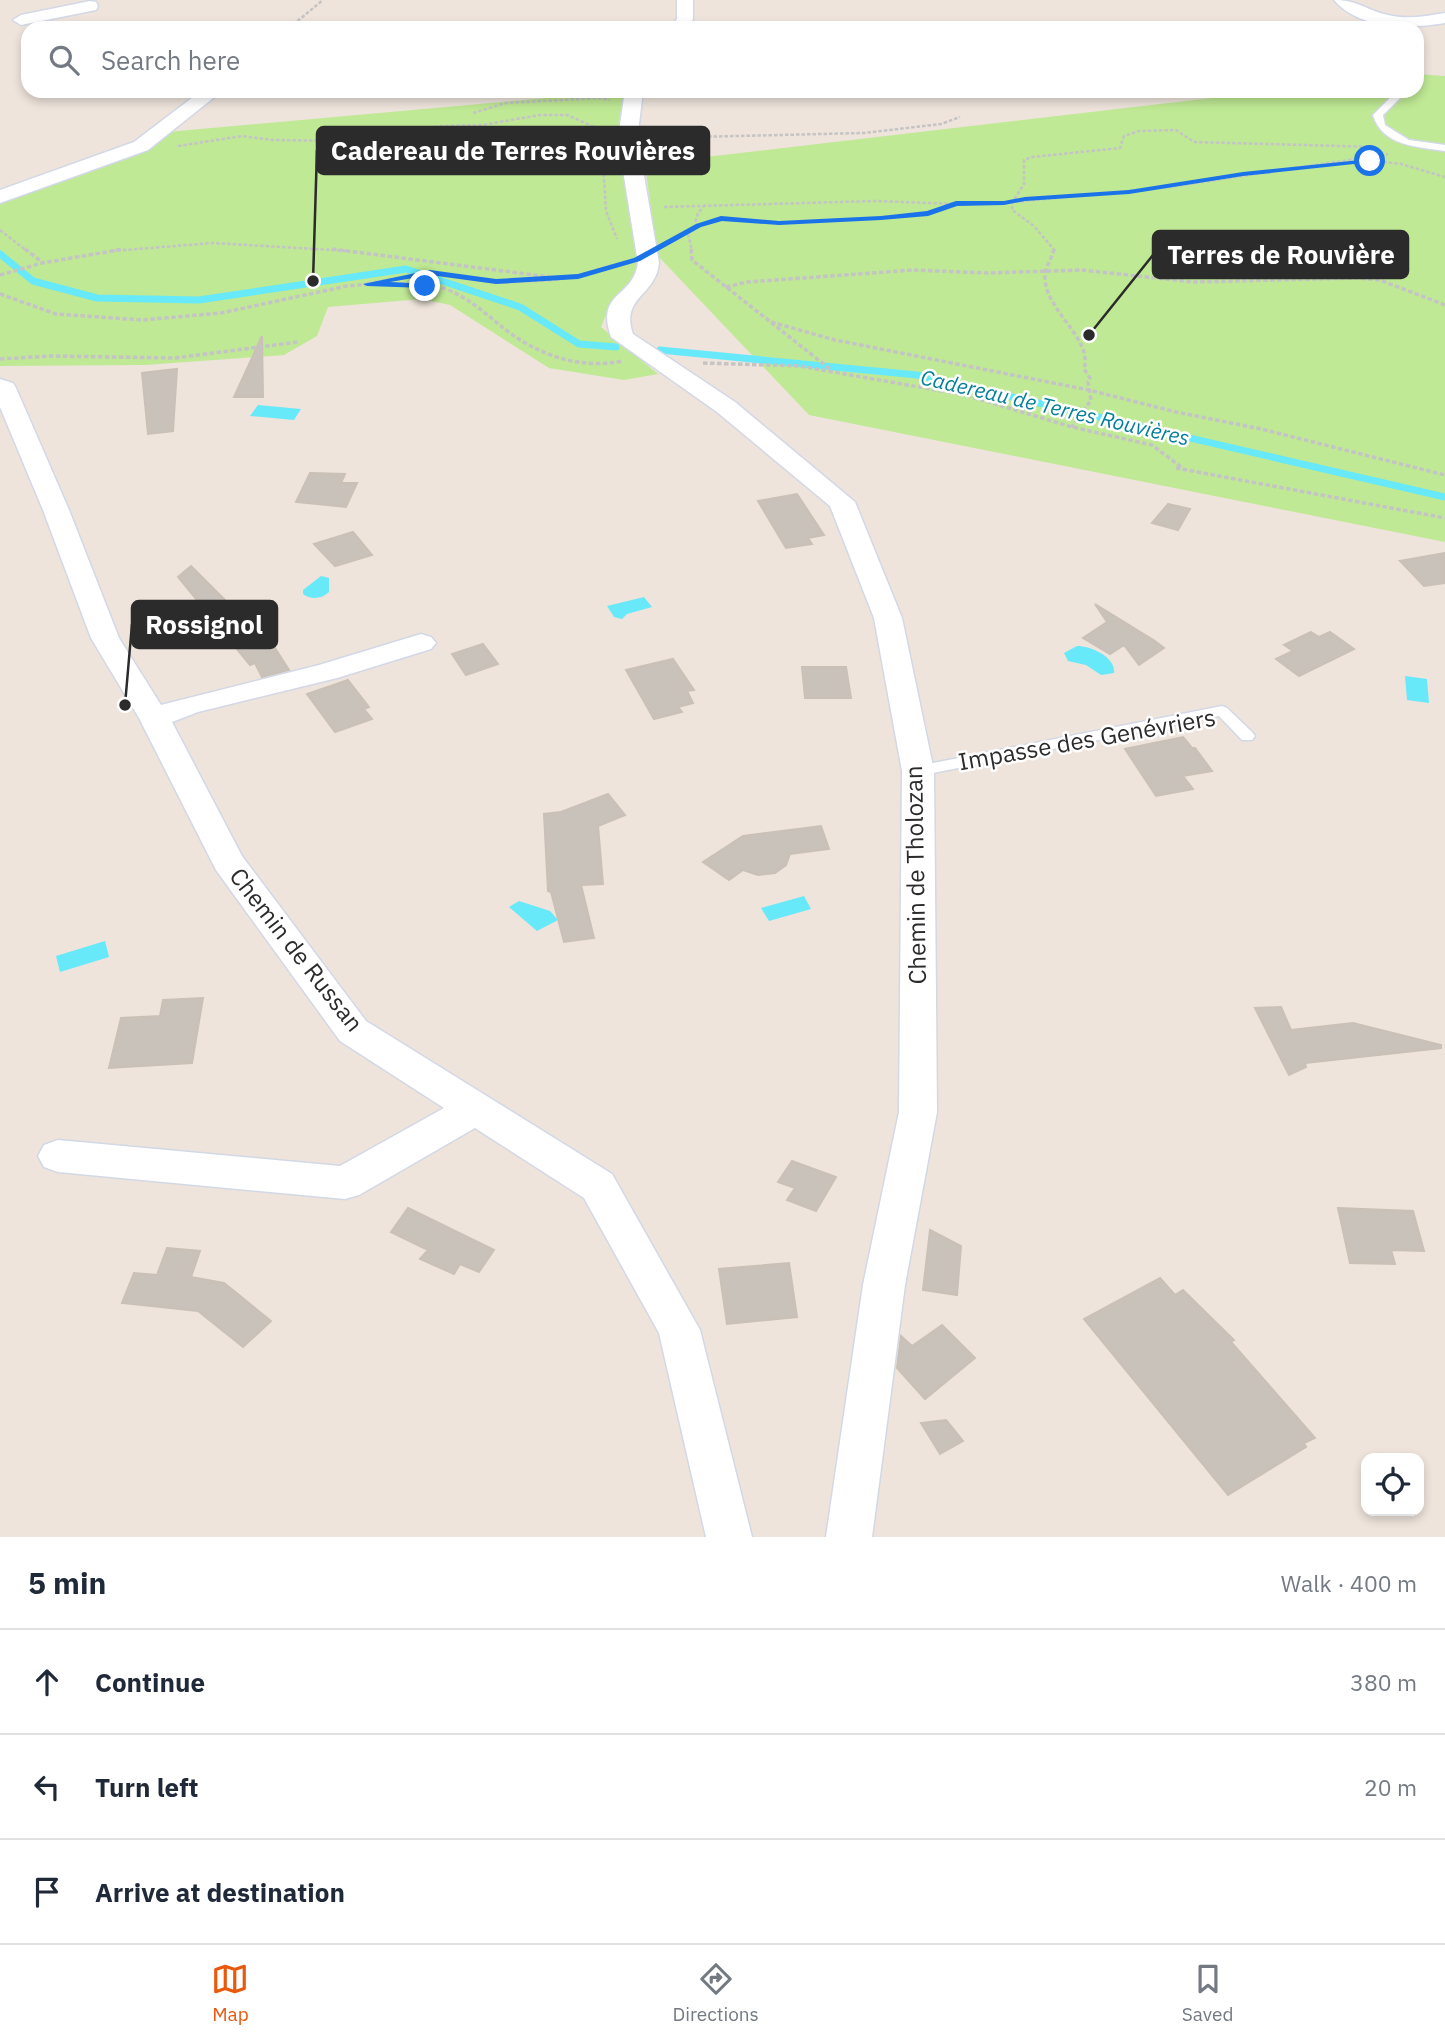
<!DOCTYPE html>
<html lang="en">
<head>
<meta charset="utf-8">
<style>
	:root { --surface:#fff; --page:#f6f6f7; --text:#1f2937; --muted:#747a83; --line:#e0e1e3; --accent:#ea580c }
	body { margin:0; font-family:"IBM Plex Sans",sans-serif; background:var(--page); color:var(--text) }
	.controls { position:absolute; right:21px; bottom:21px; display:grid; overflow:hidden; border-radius:14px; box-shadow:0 4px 10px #0003 }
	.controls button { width:63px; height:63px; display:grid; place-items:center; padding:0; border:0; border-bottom:2px solid var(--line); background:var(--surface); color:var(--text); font:35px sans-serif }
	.stop { position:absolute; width:21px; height:21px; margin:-16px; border:5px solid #1a73e8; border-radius:50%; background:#fff }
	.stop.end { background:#1a73e8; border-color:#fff; box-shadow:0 2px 7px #0008 }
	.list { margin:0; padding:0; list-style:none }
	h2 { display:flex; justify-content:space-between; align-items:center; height:91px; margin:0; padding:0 28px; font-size:30px }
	h2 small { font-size:23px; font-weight:400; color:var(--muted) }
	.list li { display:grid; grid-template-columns:46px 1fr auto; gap:21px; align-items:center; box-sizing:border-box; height:105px; padding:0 28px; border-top:2px solid var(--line) }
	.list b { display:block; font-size:26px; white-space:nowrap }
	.list em { font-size:23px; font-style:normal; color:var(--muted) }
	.icon { flex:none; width:38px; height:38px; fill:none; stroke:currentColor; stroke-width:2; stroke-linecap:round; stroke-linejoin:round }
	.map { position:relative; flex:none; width:1445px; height:1537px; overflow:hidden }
	.search { position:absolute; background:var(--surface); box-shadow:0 4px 10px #0003; left:21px; right:21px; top:21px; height:77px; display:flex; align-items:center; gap:18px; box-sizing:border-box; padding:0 24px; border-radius:21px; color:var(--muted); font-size:26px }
	.sheet { height:406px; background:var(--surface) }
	nav { display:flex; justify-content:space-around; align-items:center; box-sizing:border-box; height:98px; border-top:2px solid var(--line); background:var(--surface); font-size:19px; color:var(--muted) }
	nav a { display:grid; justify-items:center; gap:4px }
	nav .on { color:var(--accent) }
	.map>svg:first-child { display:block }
</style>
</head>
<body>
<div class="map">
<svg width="1445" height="1537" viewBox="0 0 1445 1537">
	<rect width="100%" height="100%" fill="#eee4dc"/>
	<!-- green -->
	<path fill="#bfe994" d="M1417 74 1445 76V542L809 415 657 255 645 164 1272 91H1417Z
		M624 91 629 209 638 272 612 300 601 327 658 374 624 380 549 368 450 305 421 299 328 307 317 336 284 355 145 365 0 366V204L132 156 167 132Z"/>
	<!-- water -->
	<path fill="#67e9f9" d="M258 405 301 409 294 420 250 416Z
		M321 576 329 578V592C322 599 311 600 303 594V590Z
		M644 597 652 607 627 614 622 619 614 617 607 606Z
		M1077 646C1091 646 1116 657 1114 673L1101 675 1086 665 1068 661 1064 653Z
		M1405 676 1427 679 1429 703 1407 700Z
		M804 896 811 909 769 921 761 908Z
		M519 901 550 911 558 920 537 931 509 907Z
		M105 941 109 957 60 972 56 956Z"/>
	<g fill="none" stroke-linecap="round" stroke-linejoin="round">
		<!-- stream -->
		<path stroke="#67e9f9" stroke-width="7" d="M0 254 33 281 97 298 199 300 406 269 520 307 579 344 616 347
			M660 350 917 375 1445 497"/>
	</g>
	<!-- building -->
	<path fill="#c9c2bb" stroke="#cac0b6" stroke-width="2" d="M262 336 263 397H234Z
		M177 369 173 431 148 434 142 373Z
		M310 473 345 474 341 483H357L346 507 296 502Z
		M797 494 824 535 808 538 812 544 786 548 758 501Z
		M1168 504 1190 509 1178 530 1152 523Z
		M353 532 372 555 335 566 314 544Z
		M1445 553V583L1424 586 1400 561Z
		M191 566 232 607 238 605 266 634 289 670 262 677 255 663 250 665 178 577Z
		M1095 604 1155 641 1164 648 1139 665 1124 645 1110 654 1083 638 1107 622Z
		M1311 632 1319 637 1330 632 1354 649 1299 676 1276 659 1293 651 1284 645Z
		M483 644 498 664 466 675 452 654Z
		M673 659 694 690 687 691 693 703 678 707 682 712 654 719 626 670Z
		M802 667H846L851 698H805Z
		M348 680 369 707 364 709 372 719 335 732 307 694Z
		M1183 737 1192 748H1195L1212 771 1183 776 1193 789 1156 796 1125 749Z
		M608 794 625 815 598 826 603 884 581 885 594 938 564 942 551 892 548 891 544 814 561 812Z
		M821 826 829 849 790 854 786 865 775 873 758 875 743 870 729 880 703 862 743 836Z
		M203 998 192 1063 109 1068 121 1018 160 1016 163 1000Z
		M1281 1007 1291 1030 1353 1023 1441 1045V1048L1305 1063 1306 1067 1289 1075 1255 1008Z
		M792 1161 836 1177 816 1211 787 1200 795 1188 778 1182Z
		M408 1208 494 1250 479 1272 460 1264 454 1274 420 1259 428 1250 391 1232Z
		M1338 1208 1413 1211 1424 1251 1391 1250 1395 1264 1350 1263Z
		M930 1230 961 1246 957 1295 923 1290Z
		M167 1248 200 1251 191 1277 224 1283 271 1321 243 1347 198 1311 122 1303 134 1273 157 1275Z
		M789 1263 797 1317 727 1324 719 1269Z
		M1160 1278 1175 1295 1183 1290 1234 1340 1231 1342 1315 1438 1304 1443 1306 1447 1228 1495 1084 1319Z
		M942 1325 975 1358 925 1399 897 1368 901 1336 912 1346Z
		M946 1420 963 1441 940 1454 921 1423Z"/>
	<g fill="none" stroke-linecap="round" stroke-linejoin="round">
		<!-- lane casing -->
		<g stroke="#d2d8e5" stroke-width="3">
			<path id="lane" d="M1386 91H1396L1401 97 1383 115 1385 125 1409 140 1445 145V151C1418 147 1382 146 1373 115L1391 97Z
				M1222 706 1227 708 1252 732 1255 736 1252 740H1242L1219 716 918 776 910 771 918 766Z"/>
		</g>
		<!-- street casing -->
		<g stroke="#d2d8e5" stroke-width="3">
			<path id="street" d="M677 0H693V19L687 28H669L677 19Z
				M1334 0C1359 0 1365 10 1388 15 1407 20 1426 16 1445 13V23C1410 29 1360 30 1334 0Z
				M90 1 96 2 98 6 96 10 21 25 13 20 21 15Z
				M201 91H222L148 150 0 203V190L134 142Z
				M625 91H643L639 124 641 158 659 263C656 296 620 297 633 334L735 402 855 502 902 618 934 771 937 1112 905 1285 872 1537H826L863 1285 899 1112 902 771 874 618 830 506 717 412 611 337C595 291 633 299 638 263L621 158 620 124Z
				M0 379 13 383 16 388 69 510 119 638 161 705 319 665 421 634 431 637 436 643 431 649 337 678 198 712 172 722 242 856 366 1021 612 1174 700 1330 752 1537H706L659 1333 584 1198 475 1128 359 1195 345 1199 58 1172 44 1167 38 1156 44 1145 58 1140 340 1166 444 1108 340 1041 216 870 139 718 91 638 43 510 0 407Z"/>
		</g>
		<!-- path-far1 -->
		<path stroke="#c4c4c4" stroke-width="2.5" stroke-dasharray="3.5 2" stroke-linecap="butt" d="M289 28 323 0
			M473 113 506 103 599 98 610 100
			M653 138 864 133 941 124 960 117
			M178 146 242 136 272 140 348 141 441 126 482 125 540 115H567L601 130 606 211 617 239
			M1367 160 1401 164 1445 177
			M664 207 875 201 956 204
			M698 226 695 223 698 213 706 204
			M0 230 27 251
			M688 234 692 251
			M671 242 699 225 721 218 779 223 881 218 928 213 956 204 1004 203 1170 187 1388 154
			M112 251 213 243 349 251
			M1055 251 1034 226 1012 210 1013 201 1024 184V160L1032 157 1120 148 1124 136 1139 131 1176 130 1194 142 1376 147"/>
		<!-- path -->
		<path stroke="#c4c4c4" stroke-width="3.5" stroke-dasharray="4.5 2.5" stroke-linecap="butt" d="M25 249 42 262
			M332 249 550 277
			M691 249 692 260 830 369
			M1054 249C1052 259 1044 268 1045 280 1048 313 1093 339 1084 369L1090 378 1088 382 1091 400 1072 427
			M0 275 42 263 124 249
			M367 284 430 273 496 282 549 280 578 276 625 262
			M379 284C400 285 423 281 443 288 466 296 484 312 502 327 536 354 578 370 622 361
			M726 287 747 282 913 270 987 273 1082 270 1193 282 1358 278 1380 280 1445 305
			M0 294 56 314 142 320 221 313 347 286 370 284
			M771 322 835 340 1089 390 1176 412 1261 429 1445 475
			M0 359 50 356 175 358 298 342
			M703 363 799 366 965 395 1072 427 1152 445 1185 470
			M1176 468 1445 518"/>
		<!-- lane -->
		<use href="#lane" fill="#fff" fill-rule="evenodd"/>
		<!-- street -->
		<use href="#street" fill="#fff" fill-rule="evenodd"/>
	</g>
	<!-- route -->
	<path fill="#1a73e8" d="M1370 159 1373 162 1243 176 1129 194 1025 201 1004 205 957 206 928 216 881 220 779 225 722 221 701 227 640 261 578 279 496 284 430 275 390 282 428 284 425 288 367 286 363 284 430 270 496 279 578 274 634 258 696 224 721 216 779 221 881 216 927 211 956 201H1004L1025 197 1129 190 1243 172Z"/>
	<g text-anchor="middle" stroke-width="5" stroke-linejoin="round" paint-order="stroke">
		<!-- far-water labels -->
		<g font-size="21" font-style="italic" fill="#047e9a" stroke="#fff">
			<text transform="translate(1055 408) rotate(13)" y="7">Cadereau de Terres Rouvières</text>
		</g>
		<!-- street labels -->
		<g font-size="24" fill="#2b2b2b" stroke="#fff">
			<text transform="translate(1087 740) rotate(-10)" y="8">Impasse des Genévriers</text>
			<text transform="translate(916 875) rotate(-91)" y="8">Chemin de Tholozan</text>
			<text transform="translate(296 950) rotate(52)" y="8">Chemin de Russan</text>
		</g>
	</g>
	<!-- callouts -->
	<path fill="none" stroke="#2b2b2b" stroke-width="2.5" d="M313 281L317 150M1089 335L1153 255M125 705L132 624"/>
	<g fill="#2b2b2b" stroke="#fff" stroke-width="2.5">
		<circle cx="313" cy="281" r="7"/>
		<circle cx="1089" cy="335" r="7"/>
		<circle cx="125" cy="705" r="7"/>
	</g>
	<g fill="#2b2b2b" stroke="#2b2b2b" stroke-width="2.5">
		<rect x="317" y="127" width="392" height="47" rx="7"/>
		<rect x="1153" y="231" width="255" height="47" rx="7"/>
		<rect x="132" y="601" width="145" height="47" rx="7"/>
	</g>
	<g font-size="26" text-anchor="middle" font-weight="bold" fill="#fff">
		<text x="513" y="160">Cadereau de Terres Rouvières</text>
		<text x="1281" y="264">Terres de Rouvière</text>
		<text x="204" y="634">Rossignol</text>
	</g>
</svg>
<div class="controls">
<button><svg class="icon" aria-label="locate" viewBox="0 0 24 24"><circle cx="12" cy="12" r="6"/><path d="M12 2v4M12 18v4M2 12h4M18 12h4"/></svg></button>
</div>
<div class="stop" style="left:1370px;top:161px"></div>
<div class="stop end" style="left:425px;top:286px"></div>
<div class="search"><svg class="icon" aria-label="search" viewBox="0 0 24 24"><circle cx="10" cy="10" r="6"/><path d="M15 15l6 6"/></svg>Search here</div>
</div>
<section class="sheet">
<h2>5 min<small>Walk · 400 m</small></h2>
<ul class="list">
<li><svg class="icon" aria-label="ahead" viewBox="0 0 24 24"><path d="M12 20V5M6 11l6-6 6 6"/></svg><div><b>Continue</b></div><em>380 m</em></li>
<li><svg class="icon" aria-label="left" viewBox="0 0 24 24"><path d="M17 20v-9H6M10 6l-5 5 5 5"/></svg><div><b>Turn left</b></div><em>20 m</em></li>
<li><svg class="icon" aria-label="arrive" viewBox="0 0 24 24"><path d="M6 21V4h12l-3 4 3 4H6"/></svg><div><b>Arrive at destination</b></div></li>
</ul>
</section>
<nav>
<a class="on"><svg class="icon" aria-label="map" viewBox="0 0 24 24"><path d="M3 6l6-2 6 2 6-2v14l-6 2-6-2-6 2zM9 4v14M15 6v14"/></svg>Map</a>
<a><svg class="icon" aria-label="directions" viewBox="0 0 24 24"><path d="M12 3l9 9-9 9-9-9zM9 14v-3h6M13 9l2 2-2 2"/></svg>Directions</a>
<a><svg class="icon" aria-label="saved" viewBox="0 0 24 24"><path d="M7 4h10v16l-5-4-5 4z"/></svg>Saved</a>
</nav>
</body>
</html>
